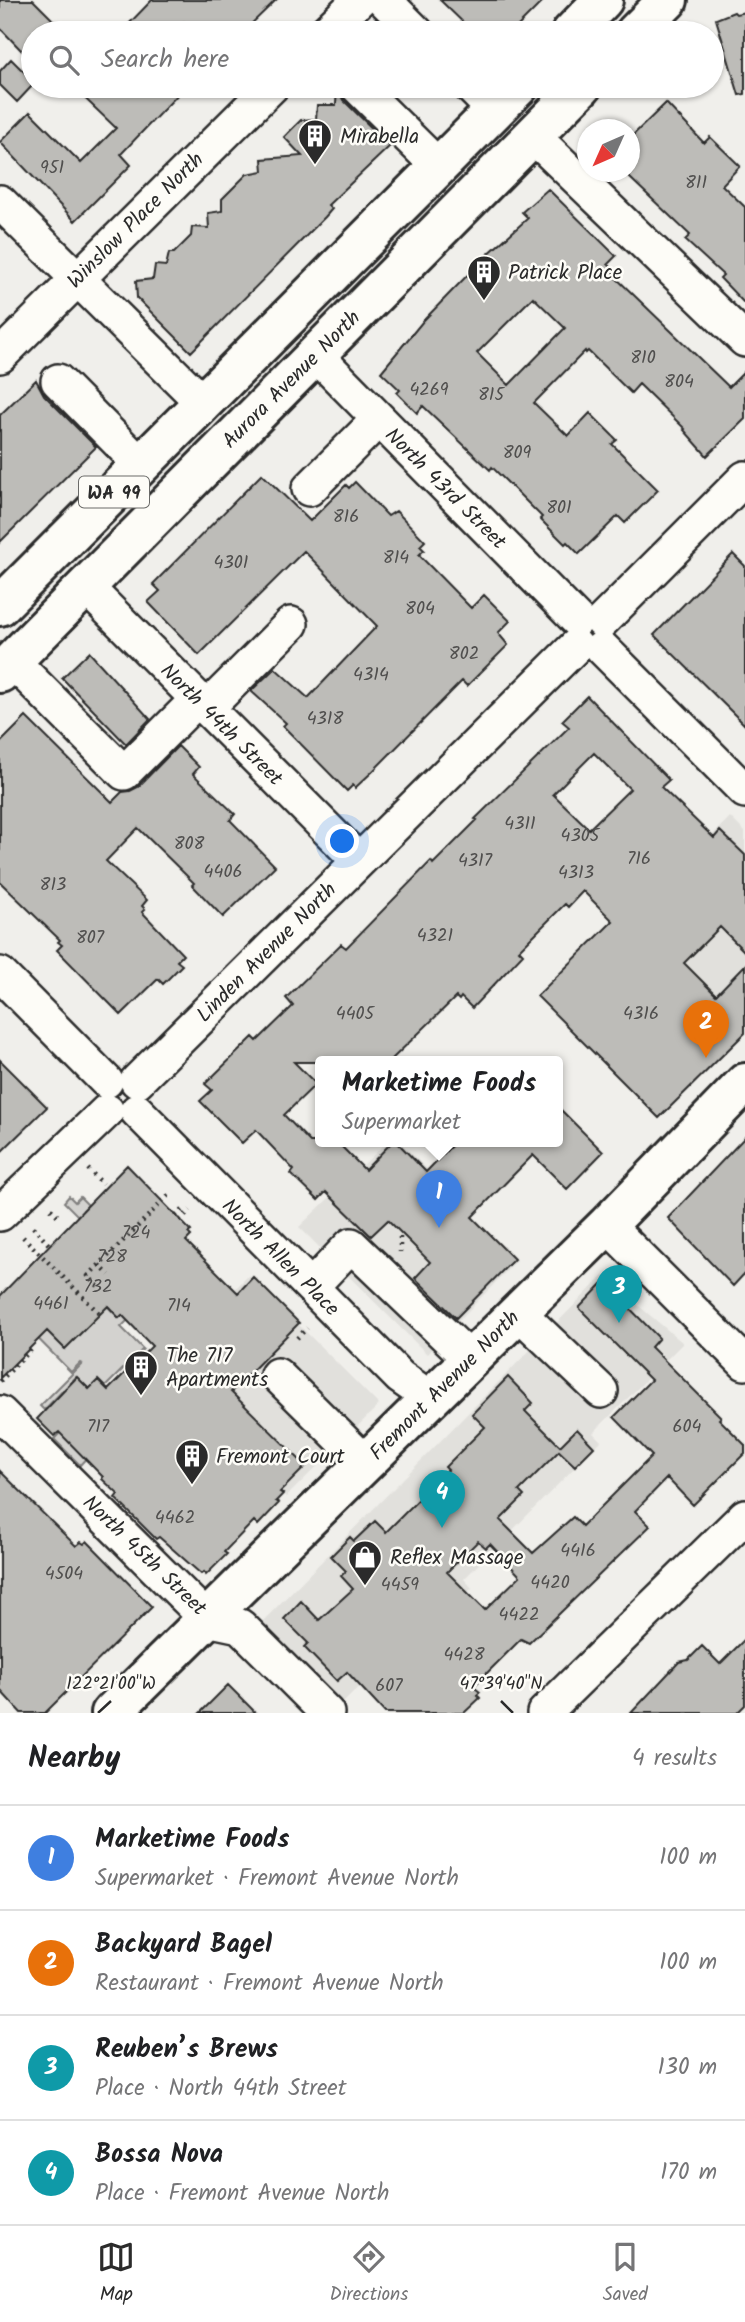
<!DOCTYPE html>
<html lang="en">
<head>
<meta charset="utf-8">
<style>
	:root { --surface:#fff; --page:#f2f2f2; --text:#202124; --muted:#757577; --line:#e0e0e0; --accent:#2b2b2b }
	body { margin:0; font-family:Kalam,sans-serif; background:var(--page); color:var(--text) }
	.compass { position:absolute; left:577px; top:119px; width:63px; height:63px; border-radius:50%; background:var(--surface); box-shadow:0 2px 5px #0004; rotate:225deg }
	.you { position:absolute; left:343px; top:842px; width:24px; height:24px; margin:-18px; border:5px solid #fff; border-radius:50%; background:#1a73e8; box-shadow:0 0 0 10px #1a73e833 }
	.badge { display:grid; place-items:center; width:46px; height:46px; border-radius:50%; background:var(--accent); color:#fff; font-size:23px; font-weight:700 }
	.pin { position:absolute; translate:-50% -58px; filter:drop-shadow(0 2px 4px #0008) }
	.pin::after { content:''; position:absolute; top:37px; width:24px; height:21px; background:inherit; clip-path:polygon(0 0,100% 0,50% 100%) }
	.popup { position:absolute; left:315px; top:1056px; width:248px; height:91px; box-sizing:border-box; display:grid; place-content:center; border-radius:7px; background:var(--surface); filter:drop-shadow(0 2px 5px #0005); font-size:23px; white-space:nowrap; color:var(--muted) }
	.popup b { font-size:26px; color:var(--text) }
	.popup::after { content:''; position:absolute; left:50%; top:100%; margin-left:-14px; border:14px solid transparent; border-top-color:var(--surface) }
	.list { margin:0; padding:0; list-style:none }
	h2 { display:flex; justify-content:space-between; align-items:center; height:91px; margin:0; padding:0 28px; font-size:30px }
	h2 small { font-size:23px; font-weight:400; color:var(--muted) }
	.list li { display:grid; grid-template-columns:46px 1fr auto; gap:21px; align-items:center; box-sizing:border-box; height:105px; padding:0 28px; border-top:2px solid var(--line) }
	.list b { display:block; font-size:26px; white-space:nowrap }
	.list p { margin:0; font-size:23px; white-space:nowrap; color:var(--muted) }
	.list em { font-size:23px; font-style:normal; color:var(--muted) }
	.icon { flex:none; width:38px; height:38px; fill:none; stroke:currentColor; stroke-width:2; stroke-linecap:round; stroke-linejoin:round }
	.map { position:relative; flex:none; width:745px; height:1713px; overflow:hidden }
	.search { position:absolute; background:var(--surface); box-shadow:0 2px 5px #0004; left:21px; right:21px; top:21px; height:77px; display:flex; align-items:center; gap:18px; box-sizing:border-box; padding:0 24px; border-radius:38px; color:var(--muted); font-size:26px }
	.sheet { height:511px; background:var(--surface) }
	nav { display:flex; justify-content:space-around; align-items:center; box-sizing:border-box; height:98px; border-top:2px solid var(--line); background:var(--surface); font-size:19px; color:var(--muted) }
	nav a { display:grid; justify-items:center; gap:4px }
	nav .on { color:var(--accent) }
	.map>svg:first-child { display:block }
</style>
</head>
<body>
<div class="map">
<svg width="745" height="1713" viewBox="0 0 745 1713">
	<rect width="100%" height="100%" fill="#f0efeb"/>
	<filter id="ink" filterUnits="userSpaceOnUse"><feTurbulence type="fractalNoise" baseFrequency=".0143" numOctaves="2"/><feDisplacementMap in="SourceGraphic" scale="14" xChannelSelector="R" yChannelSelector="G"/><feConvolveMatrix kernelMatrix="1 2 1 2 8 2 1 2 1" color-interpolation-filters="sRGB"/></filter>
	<g filter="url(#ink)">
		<!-- built -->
		<path fill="#e1e0dc" d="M730 817 745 832V1028L633 916Z
			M387 1142H400L517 1260 427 1354 299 1227Z
			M249 1275 379 1405 286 1497 157 1367Z
			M603 1276 683 1343 593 1433 601 1441 464 1579 472 1588 404 1656 397 1649 341 1705 260 1624Z"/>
		<!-- green -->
		<path fill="#d3d2cf" stroke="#7f7e7d" stroke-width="2" d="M69 1196 75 1202 80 1197 88 1205 83 1210 108 1235 92 1291 119 1318 141 1296 146 1302 121 1327 143 1349 105 1387 89 1389 76 1377 44 1410 40 1406 82 1364 80 1363 71 1372 0 1300V1296L92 1230 64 1202Z
			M97 1395 90 1454 80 1465 54 1439Z"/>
		<!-- building -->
		<path fill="#bdbcb8" stroke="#2b2b2b" stroke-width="2" fill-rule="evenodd" d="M0 0H33L55 22 43 33H33V40L22 51 0 28Z
			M152 0H276L242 33H195L184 22 173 33H120Z
			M440 0H544L511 33H474Z
			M734 12 736 14 745 12V94L739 95 716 19Z
			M11 59 33 81V85L17 102 0 85V71Z
			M72 86H186L121 154 131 165 75 221 0 142 30 112 81 163 116 128Z
			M337 86 343 100 390 146 328 205 332 209 325 217 191 352 137 298 136 281 153 279 155 265 166 266 169 253H174L191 236 192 227 209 228 208 213 222 211V199L247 174 263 171 262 159 302 156 284 137 301 120 316 119 317 105H336Z
			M666 103 704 143 710 137 740 166 722 185 745 207V304L720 278 723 275 685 240 690 235 629 177V139Z
			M548 189 616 256 608 264 615 271 612 274 729 387 745 371V419L707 456 684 430 685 429 639 384 631 393 588 351 586 353 585 351 534 403 568 436 590 413 617 440 612 444 658 490 625 523 618 516 579 554 567 542 565 544 540 519 542 517 492 467 490 470 423 406 417 413 397 393 400 390 381 372 423 321 486 256 528 218 522 212ZM533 297 565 328 509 385 477 353Z
			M36 380 44 395 96 447 0 542V415Z
			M262 474 310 521 346 485 349 488 355 482 388 516 396 511 425 541 420 546 424 550 419 555 471 608 484 595 510 621 498 633 508 645 467 686 462 681 371 773 355 788 353 785 347 791 283 726 286 723 251 691 275 668 308 698 377 626 304 551 199 655 148 602 160 591 153 584Z
			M733 554 745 566V725L654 635Z
			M89 652 150 719 126 744 62 678Z
			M587 696 669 780 661 787 714 838 720 831 745 855V952L720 927 684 963 716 995 745 965V1033L659 1118 537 996 613 921 583 891 568 907 565 904 519 950 523 954 472 1008 461 997 459 1000 456 997 389 1062H294L316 1084 284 1115 310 1142H337L365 1170 392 1142H397L426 1172 455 1142H558V1107L603 1152 567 1189 533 1155 472 1217 514 1259 456 1318 415 1278 430 1262 388 1220 371 1236 326 1192 318 1200 291 1174 294 1170 256 1130 242 1143 200 1101 212 1090 205 1084 253 1037 257 1041 293 1006 286 998 341 944 346 948 431 861 433 864 477 820 475 819 569 727 562 721ZM594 753 630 789 589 829 553 794Z
			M26 717 112 802 122 792 130 791 138 787 178 746 199 767 193 774 235 814 230 820 275 866 223 917 192 885 194 883 138 828 106 861 147 900 142 906 145 909 142 912 183 955 177 961 182 965 163 984 158 979 121 1015 57 950 62 945 58 942 60 940 0 882V743Z
			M0 1060 47 1107 0 1153Z
			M745 1137V1273L733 1286 668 1218Z
			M127 1165 191 1231 188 1233 191 1236 186 1241 238 1293 253 1277 299 1323 231 1392 306 1466 280 1492 283 1494 276 1501 279 1503 258 1525 254 1521 224 1552 227 1554 206 1575 204 1572 201 1574 159 1537 156 1539 115 1498 118 1494 102 1479 103 1477 59 1432 54 1436 37 1419 77 1377 89 1389 98 1380 108 1390 152 1346 122 1315 119 1318 108 1306 65 1349 47 1331 0 1378V1296Z
			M604 1282 659 1338 651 1347 721 1417 719 1419 745 1445V1453L693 1505 667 1478 635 1511 650 1526 529 1643 521 1639 475 1685V1688L480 1692 477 1695 480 1698 464 1713H385L347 1672 337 1681 304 1647 308 1643 284 1619 301 1601 319 1620 353 1589 341 1576 346 1571 331 1556 350 1537 354 1541 375 1521 386 1532 448 1470 445 1467 485 1427 472 1414 508 1377 533 1403 525 1411 560 1446 577 1429 594 1447 575 1466 559 1451 519 1491 524 1496 500 1520 533 1553 573 1517 582 1526 652 1456 614 1417 651 1380 579 1308ZM478 1541 486 1548 490 1544 520 1576 485 1610 447 1572Z
			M0 1471 76 1546 81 1542 84 1544 87 1541 152 1607 45 1713H21L0 1690Z
			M745 1639V1705L737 1713H631L679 1662 688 1660 702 1646 720 1664Z
			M228 1685 256 1713H200Z"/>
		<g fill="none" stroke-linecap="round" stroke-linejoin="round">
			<!-- minor casing -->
			<g stroke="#2b2b2b" stroke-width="38">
				<path id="minor" d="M384 0 417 33
					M325 33 359 0
					M357 86 439 167
					M470 86 495 111
					M533 136 745 340
					M0 202 203 403
					M316 355 577 620
					M0 356 272 86
					M58 381 141 465
					M309 489 379 419
					M86 587 358 860
					M602 621 745 478
					M602 648 745 791
					M12 661 124 773 198 699
					M207 708 291 624
					M0 974 106 1081
					M137 1081 576 646
					M137 1111 400 1377 430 1398
					M0 1214 107 1111
					M607 1225 745 1363
					M311 1287 351 1245 470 1359
					M518 1312 601 1391
					M277 1375 365 1462
					M0 1413 207 1619 240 1626 327 1713
					M544 1713 745 1516"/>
			</g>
			<!-- major casing -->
			<g stroke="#2b2b2b" stroke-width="44">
				<path id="major" d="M111 1713 607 1225 745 1083"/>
			</g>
			<!-- highway casing -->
			<g stroke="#2b2b2b" stroke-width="44">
				<path id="highway" d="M571 33 603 0
					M635 33 668 0
					M0 606 519 86
					M0 673 582 86"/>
			</g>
			<!-- path -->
			<path stroke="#2b2b2b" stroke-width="4.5" stroke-dasharray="2 5" stroke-linecap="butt" d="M88 1169 103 1184
				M51 1209 60 1218
				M176 1216 186 1207
				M180 1220 190 1210
				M33 1227 51 1247
				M23 1237 100 1314
				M400 1237V1252
				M99 1265 109 1275
				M98 1286 88 1276 172 1192
				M297 1338 307 1328
				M0 1381 32 1349 30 1348"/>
			<!-- minor -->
			<use href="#minor" stroke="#fdfcf7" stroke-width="33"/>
			<!-- major -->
			<use href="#major" stroke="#fdfcf7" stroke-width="38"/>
			<!-- highway -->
			<use href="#highway" stroke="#fdfcf7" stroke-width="38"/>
		</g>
	</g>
	<!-- ticks -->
	<path fill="none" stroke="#2b2b2b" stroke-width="2.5" d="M501 1701 513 1713M98 1713 111 1701"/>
	<!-- icons -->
	<defs>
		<g id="building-pin" transform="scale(1.75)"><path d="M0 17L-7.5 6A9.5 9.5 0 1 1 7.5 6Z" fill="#2b2b2b" stroke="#fdfcf7"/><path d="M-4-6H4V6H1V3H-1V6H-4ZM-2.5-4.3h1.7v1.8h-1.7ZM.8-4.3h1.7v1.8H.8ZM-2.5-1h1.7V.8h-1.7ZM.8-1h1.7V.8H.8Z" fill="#fff"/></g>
		<g id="shop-pin" transform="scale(1.75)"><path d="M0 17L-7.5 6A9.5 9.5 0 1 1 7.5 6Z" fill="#2b2b2b" stroke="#fdfcf7"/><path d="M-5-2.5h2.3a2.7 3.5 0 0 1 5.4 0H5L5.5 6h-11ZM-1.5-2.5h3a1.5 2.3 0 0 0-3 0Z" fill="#fff"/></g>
	</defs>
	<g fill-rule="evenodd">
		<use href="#building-pin" x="315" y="136"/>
		<use href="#building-pin" x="484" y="272"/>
		<use href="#building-pin" x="141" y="1367"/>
		<use href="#building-pin" x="192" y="1456"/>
		<use href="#shop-pin" x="365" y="1557"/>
	</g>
	<g text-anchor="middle" stroke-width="5" stroke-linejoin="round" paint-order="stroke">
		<!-- number labels -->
		<g font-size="18" fill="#504f4e">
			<text x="52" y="173">951</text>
			<text x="696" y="188">811</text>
			<text x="643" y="363">810</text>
			<text x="679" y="387">804</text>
			<text x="429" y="395">4269</text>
			<text x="491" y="400">815</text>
			<text x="517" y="458">809</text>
			<text x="559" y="513">801</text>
			<text x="346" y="522">816</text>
			<text x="396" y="563">814</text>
			<text x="231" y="568">4301</text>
			<text x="420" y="614">804</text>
			<text x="464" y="659">802</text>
			<text x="371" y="680">4314</text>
			<text x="325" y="724">4318</text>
			<text x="520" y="829">4311</text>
			<text x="580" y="841">4305</text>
			<text x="189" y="849">808</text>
			<text x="639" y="864">716</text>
			<text x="475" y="866">4317</text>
			<text x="223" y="877">4406</text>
			<text x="576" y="878">4313</text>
			<text x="53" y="890">813</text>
			<text x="435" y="941">4321</text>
			<text x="90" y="943">807</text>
			<text x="355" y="1019">4405</text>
			<text x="641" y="1019">4316</text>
			<text x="136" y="1238">724</text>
			<text x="112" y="1262">728</text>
			<text x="98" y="1292">732</text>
			<text x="51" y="1309">4461</text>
			<text x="179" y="1311">714</text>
			<text x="98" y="1432">717</text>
			<text x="687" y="1432">604</text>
			<text x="175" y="1523">4462</text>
			<text x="578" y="1556">4416</text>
			<text x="64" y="1579">4504</text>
			<text x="550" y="1588">4420</text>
			<text x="400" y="1590">4459</text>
			<text x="519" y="1620">4422</text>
			<text x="464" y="1660">4428</text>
			<text x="389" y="1691">607</text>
		</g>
		<!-- shield labels -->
		<rect fill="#fdfcf7" stroke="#6a6a68" stroke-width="2" x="79" y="476.5" width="70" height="31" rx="5"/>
		<g font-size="19" font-weight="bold" fill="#2b2b2b">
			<text x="114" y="499">WA 99</text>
		</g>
		<!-- poi labels -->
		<g font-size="21" fill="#2b2b2b" stroke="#fdfcf7" text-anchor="start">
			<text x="340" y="143">Mirabella</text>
			<text x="508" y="279">Patrick Place</text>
			<text x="166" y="1362">The 717<tspan x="166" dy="24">Apartments</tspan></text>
			<text x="216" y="1463">Fremont Court</text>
			<text x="390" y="1564">Reflex Massage</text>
		</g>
		<!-- street labels -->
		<g font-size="21" fill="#2b2b2b" stroke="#fdfcf7">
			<text transform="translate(135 220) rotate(-45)" y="7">Winslow Place North</text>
			<text transform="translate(291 379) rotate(-45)" y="7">Aurora Avenue North</text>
			<text transform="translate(446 488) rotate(45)" y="7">North 43rd Street</text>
			<text transform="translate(222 724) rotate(45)" y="7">North 44th Street</text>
			<text transform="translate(266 952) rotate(-45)" y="7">Linden Avenue North</text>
			<text transform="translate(281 1257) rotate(45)" y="7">North Allen Place</text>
			<text transform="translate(444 1385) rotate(-45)" y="7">Fremont Avenue North</text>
			<text transform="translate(145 1555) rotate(44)" y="7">North 45th Street</text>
		</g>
	</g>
	<g font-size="18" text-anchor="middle" fill="#2b2b2b" stroke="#fdfcf7" stroke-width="5" stroke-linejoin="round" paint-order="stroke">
		<text x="111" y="1689">122°21'00"W</text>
		<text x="501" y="1689">47°39'40"N</text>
	</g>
</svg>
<svg class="compass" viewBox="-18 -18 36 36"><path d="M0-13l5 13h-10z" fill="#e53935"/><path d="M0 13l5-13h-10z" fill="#757577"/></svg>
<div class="you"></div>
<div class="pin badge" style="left:439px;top:1228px;background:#3f7fe0">1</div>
<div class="popup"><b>Marketime Foods</b>Supermarket</div>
<div class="pin badge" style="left:706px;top:1058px;background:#e8710a">2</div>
<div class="pin badge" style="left:619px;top:1323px;background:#0f9aa8">3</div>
<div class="pin badge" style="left:442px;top:1528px;background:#0f9aa8">4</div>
<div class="search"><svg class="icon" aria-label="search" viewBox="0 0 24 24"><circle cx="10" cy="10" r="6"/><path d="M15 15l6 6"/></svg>Search here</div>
</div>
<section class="sheet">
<h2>Nearby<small>4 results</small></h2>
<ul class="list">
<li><span class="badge" style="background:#3f7fe0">1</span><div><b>Marketime Foods</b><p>Supermarket · Fremont Avenue North</p></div><em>100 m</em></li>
<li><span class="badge" style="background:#e8710a">2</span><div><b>Backyard Bagel</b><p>Restaurant · Fremont Avenue North</p></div><em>100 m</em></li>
<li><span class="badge" style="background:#0f9aa8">3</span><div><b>Reuben’s Brews</b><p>Place · North 44th Street</p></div><em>130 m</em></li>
<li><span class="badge" style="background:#0f9aa8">4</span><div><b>Bossa Nova</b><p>Place · Fremont Avenue North</p></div><em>170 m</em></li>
</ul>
</section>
<nav>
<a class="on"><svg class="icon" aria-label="map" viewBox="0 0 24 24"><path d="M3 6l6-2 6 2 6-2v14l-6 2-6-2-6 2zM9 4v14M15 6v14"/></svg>Map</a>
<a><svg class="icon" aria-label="directions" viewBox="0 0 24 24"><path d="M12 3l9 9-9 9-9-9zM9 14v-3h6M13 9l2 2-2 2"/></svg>Directions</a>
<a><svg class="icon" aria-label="saved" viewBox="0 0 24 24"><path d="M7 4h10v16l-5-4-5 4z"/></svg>Saved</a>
</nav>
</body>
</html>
